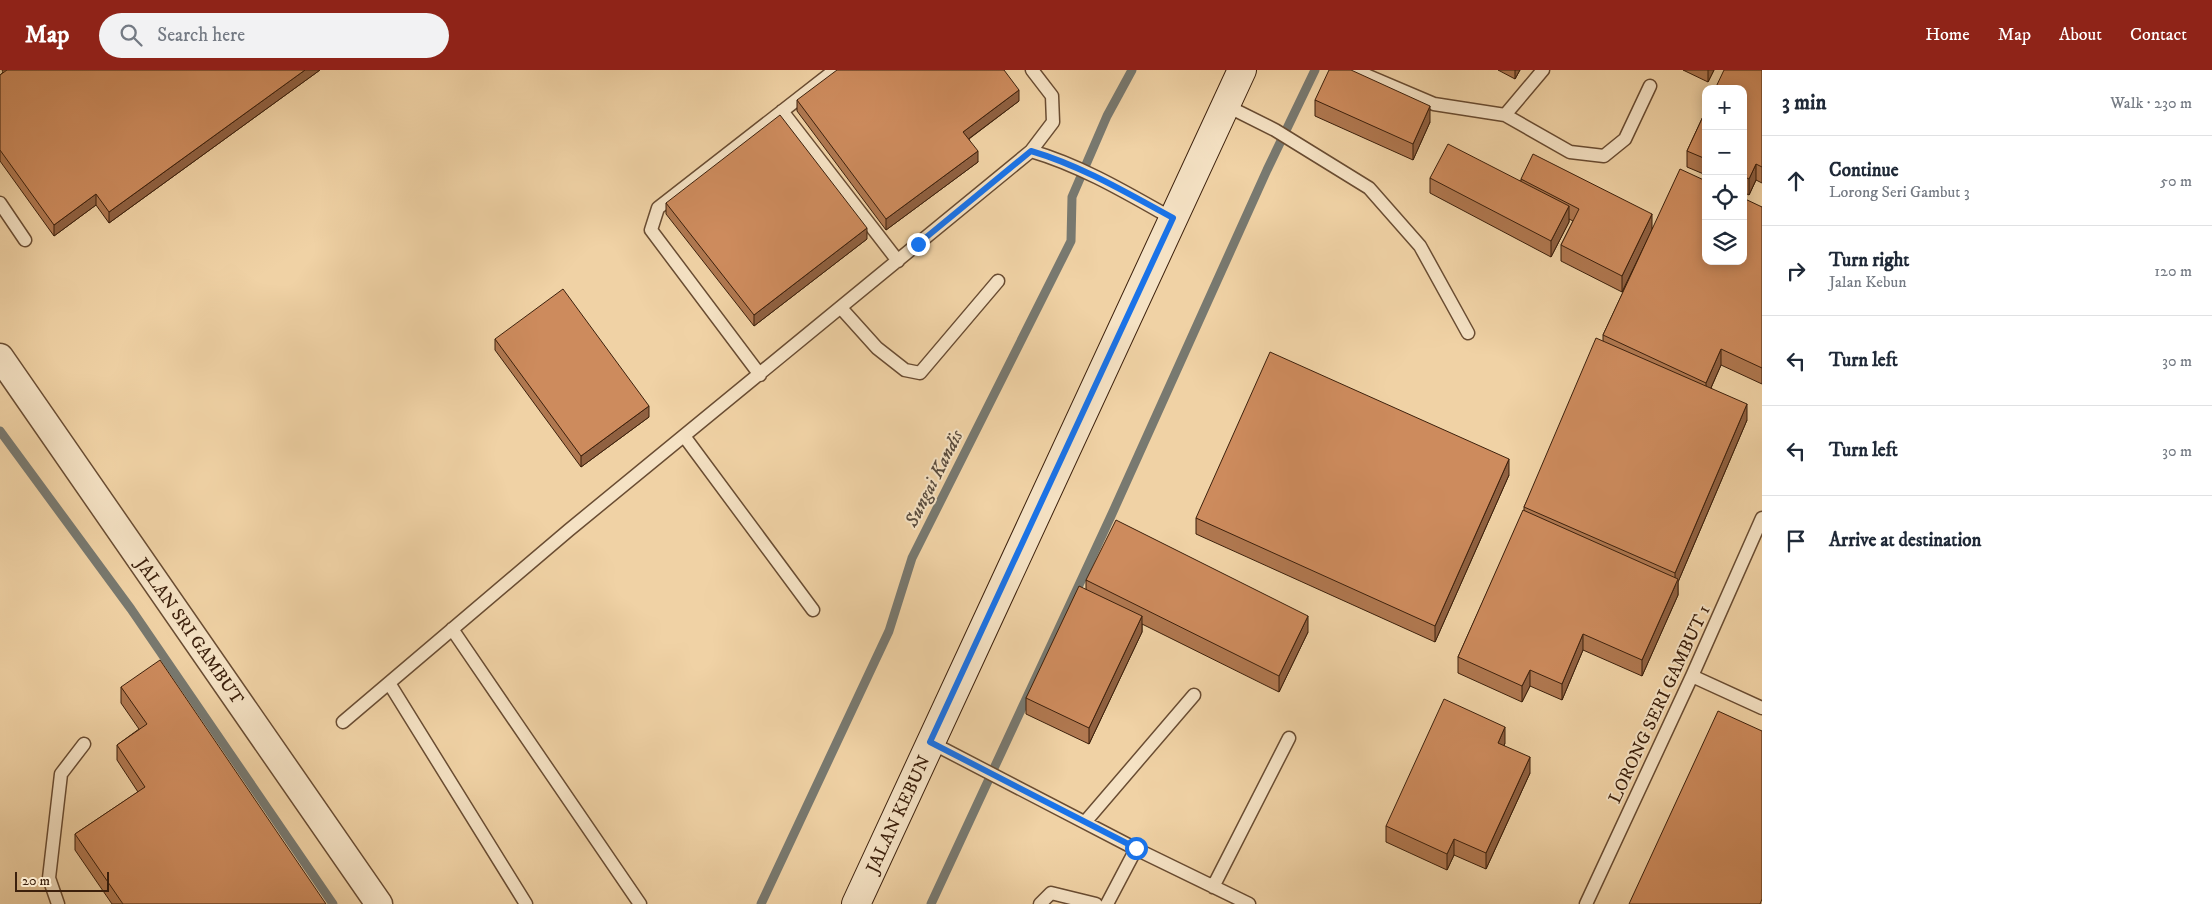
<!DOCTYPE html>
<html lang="en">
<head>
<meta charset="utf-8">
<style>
	:root { --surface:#fff; --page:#f2f2f3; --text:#1f2937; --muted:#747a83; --line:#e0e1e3; --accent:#8f2418 }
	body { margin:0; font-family:"IM FELL DW Pica",serif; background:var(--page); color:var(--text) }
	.controls { position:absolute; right:15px; top:15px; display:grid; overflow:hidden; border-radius:10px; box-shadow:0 2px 12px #0003 }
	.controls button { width:45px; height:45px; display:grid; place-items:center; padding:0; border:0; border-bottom:1px solid var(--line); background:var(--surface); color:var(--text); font:25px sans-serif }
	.scale { position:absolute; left:15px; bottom:12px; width:94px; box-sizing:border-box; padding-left:5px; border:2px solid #3c200c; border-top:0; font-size:14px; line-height:18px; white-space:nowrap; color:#3c200c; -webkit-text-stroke:4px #f5e2c4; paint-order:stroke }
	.stop { position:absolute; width:15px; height:15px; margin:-11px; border:4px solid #1a73e8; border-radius:50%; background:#fff }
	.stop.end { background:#1a73e8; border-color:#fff; box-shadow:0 1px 5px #0008 }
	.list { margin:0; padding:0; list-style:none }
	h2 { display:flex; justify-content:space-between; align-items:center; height:65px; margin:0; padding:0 20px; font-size:21px }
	h2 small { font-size:16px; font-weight:400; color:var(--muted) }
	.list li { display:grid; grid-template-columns:32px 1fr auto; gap:15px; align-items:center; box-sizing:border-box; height:90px; padding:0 20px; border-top:1px solid var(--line) }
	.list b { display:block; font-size:19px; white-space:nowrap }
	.list p { margin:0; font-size:16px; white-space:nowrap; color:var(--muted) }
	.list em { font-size:16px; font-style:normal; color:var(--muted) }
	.icon { flex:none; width:28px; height:28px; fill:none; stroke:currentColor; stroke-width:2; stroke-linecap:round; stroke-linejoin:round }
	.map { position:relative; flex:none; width:1762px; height:834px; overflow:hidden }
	header { display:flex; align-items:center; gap:30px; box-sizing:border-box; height:70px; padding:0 25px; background:var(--accent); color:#fff }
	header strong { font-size:24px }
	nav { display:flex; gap:28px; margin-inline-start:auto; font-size:18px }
	.search { width:350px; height:45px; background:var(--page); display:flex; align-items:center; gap:12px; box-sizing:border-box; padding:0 18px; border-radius:28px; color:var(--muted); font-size:19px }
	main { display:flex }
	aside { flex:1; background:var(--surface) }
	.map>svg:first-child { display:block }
</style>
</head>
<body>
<header>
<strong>Map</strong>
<div class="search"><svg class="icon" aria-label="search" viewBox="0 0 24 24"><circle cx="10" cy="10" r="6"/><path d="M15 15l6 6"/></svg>Search here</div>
<nav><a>Home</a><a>Map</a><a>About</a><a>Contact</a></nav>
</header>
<main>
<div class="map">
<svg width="1762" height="834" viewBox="0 0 1762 834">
	<rect width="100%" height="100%" fill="#f0d2a5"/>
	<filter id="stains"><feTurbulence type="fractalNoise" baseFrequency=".004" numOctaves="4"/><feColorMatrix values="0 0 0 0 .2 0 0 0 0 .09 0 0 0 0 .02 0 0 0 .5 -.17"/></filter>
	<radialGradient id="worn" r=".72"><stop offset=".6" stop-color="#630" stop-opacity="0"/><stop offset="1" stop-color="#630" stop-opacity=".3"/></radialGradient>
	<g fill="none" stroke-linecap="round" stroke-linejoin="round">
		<!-- stream -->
		<path stroke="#787970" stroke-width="9" d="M0 361 131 539 333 834
			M761 834 889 561 912 488 1071 171 1072 127 1107 46 1132 0
			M931 834 1111 446 1267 100 1315 0"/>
		<!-- service casing -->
		<g stroke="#694c32" stroke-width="15">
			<path id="service" d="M1354 0 1434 34 1505 45 1543 0
				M1225 35 1275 60 1369 118 1420 176 1468 263
				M782 41 898 191
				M1505 45 1570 82 1604 86 1625 69 1650 16
				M1031 81 1053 52 1052 26 1032 0
				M0 133 25 170
				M841 238 877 278 905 300 920 303 998 211
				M760 305 651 160 658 138 835 0
				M684 366 813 540
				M452 559 640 834
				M1692 606 1762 638
				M389 613 526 834
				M343 652 569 460 1031 81C1082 96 1127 123 1173 149
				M930 672 1136 779 1249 834
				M1086 751 1194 625
				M1213 817 1289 668
				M58 834 49 808 61 704 84 674
				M1040 834 1051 823 1096 834
				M1107 834 1136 779
				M1586 834 1692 606 1762 448"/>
		</g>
		<!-- minor casing -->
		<g stroke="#694c32" stroke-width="29">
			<path id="minor" d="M0 287 379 834"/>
		</g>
		<!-- secondary casing -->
		<g stroke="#3c200c" stroke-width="30">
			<path id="secondary" d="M856 834 1242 0"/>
		</g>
		<!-- service -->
		<use href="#service" stroke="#f5e2c4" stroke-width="12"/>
		<!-- minor -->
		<use href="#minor" stroke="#f5e2c4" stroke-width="26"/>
		<!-- secondary -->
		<use href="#secondary" stroke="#f5e2c4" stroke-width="28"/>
	</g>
	<!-- wall -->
	<path fill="#b07850" stroke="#3c200c" d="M2 0H320L109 153 96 135 54 166 0 91V5L3 2Z
		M1498 0H1520L1515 9Z
		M1683 0H1714L1708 12Z
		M1762 0V113L1756 110 1749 125 1743 122V19Z
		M797 30 1019 31 969 69 978 92 886 160 797 41Z
		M1315 30 1430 52 1413 90 1315 46Z
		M1706 40V105L1687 97V81Z
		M1430 108 1521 111V109L1652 158 1762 137V314L1721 295 1711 318 1747 350 1678 512V525L1642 606 1583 580 1562 630 1530 616 1522 632 1458 603V587L1524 440V437L1603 272V265L1641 184 1622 222 1561 191V175L1573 151 1569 149V152L1551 187 1430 123Z
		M666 133 867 169 754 256 666 144Z
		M495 269 649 347 581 397 495 280Z
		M1509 405 1435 572 1196 464V448Z
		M1086 510 1308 562 1279 622 1142 554V562L1089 674 1026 644V628L1086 519Z
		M121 617 326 834H112L75 780V764L138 722 117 690V675L139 659 121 633Z
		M1505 673 1504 675 1530 703 1486 799 1454 785 1447 800 1386 772V756Z"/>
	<!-- shaded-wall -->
	<path fill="#906141" stroke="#3c200c" d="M305 0H320L109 153V142Z
		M1515 0H1520L1515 9Z
		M1708 0H1714L1708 12Z
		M1019 20V31L963 73V62Z
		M1430 36V52L1413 90V74Z
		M978 81V92L886 160V149Z
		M1756 94V110L1749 125V109Z
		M96 124V135L54 166V155Z
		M1569 136V152L1551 187V171Z
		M1652 144V160L1622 222V206Z
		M867 158V169L754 256V245Z
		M1721 279V295L1706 329V313Z
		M1747 334V350L1678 512V525L1642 606V590L1675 516V503Z
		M649 336V347L581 397V386Z
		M1509 389V405L1435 572V556Z
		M1142 546V562L1089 674V658Z
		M1308 546V562L1279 622V606Z
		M1583 564V580L1562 630V614Z
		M1530 600V616L1522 632V616Z
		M1505 657V673L1498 689V673Z
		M1530 687V703L1486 799V783Z
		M1454 769V785L1447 800V784Z"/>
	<!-- building -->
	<path fill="#cd8b5d" stroke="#3c200c" d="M7 0H305L109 142 96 124 54 155 0 80V5Z
		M837 0H1004L1019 20 963 62 978 81 886 149 797 30Z
		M1329 0H1351L1430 36 1413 74 1315 30Z
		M1724 0H1762V97L1756 94 1749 109 1743 106V19H1715Z
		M1706 40V89L1687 81Z
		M780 45 867 158 754 245 666 133Z
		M1448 74 1569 136 1551 171 1430 108Z
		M1533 84 1652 144 1622 206 1561 175 1579 139 1521 109Z
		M1680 99 1706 111V191H1743V128L1762 137V298L1721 279 1706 313 1603 265Z
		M563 219 649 336 581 386 495 269Z
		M1596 268 1747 334 1675 503 1524 437Z
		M1270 282 1509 389 1435 556 1196 448Z
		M1523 440 1678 509 1642 590 1583 564 1562 614 1530 600 1522 616 1458 587Z
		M1116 450 1308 546 1279 606 1086 510Z
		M1079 516 1142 546 1089 658 1026 628Z
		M160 590 326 834H123L75 764 145 717 117 675 147 654 121 617Z
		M1444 629 1505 657 1498 673 1530 687 1486 783 1454 769 1447 784 1386 756Z
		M1718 641 1762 661V829L1760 834H1629Z"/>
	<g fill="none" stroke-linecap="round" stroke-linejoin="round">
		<!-- route -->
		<path stroke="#1a73e8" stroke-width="6" d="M918 174 1031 81C1082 96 1127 123 1173 148L930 672 1136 778"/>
	</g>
	<g text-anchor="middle" stroke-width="4" stroke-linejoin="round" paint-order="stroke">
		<!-- street labels -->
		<g font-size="18" fill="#3c200c" stroke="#f5e2c4">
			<text transform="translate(190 561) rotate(55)" y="6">JALAN SRI GAMBUT</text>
			<text transform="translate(1659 634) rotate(-65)" y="6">LORONG SERI GAMBUT 1</text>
			<text transform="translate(898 744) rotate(-65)" y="6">JALAN KEBUN</text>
		</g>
		<!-- water labels -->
		<g font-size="19" font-style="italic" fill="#5a4c3e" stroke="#f5e2c4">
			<text transform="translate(933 408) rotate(-63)" y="7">Sungai Kandis</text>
		</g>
	</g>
	<rect width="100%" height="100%" filter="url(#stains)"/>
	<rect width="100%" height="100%" fill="url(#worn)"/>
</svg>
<div class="controls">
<button>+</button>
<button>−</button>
<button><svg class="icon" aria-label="locate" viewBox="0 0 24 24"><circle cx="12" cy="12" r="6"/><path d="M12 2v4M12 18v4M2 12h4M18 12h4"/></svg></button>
<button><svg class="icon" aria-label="layers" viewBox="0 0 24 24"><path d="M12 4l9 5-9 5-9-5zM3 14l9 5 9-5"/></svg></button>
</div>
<div class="scale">20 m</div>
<div class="stop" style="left:1136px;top:778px"></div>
<div class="stop end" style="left:918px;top:174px"></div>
</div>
<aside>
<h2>3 min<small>Walk · 230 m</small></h2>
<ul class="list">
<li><svg class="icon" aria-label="ahead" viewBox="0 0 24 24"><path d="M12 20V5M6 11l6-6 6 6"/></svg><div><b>Continue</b><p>Lorong Seri Gambut 3</p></div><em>50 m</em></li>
<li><svg class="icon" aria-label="right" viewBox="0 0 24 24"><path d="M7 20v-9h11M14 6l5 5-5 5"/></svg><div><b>Turn right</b><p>Jalan Kebun</p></div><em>120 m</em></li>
<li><svg class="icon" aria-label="left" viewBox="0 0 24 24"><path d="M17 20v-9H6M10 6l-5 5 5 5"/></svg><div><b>Turn left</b></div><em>30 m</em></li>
<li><svg class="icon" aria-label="left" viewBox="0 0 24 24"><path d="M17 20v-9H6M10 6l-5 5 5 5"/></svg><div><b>Turn left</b></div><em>30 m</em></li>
<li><svg class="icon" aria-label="arrive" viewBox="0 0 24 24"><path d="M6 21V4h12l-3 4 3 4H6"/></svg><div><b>Arrive at destination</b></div></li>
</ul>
</aside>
</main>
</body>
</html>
